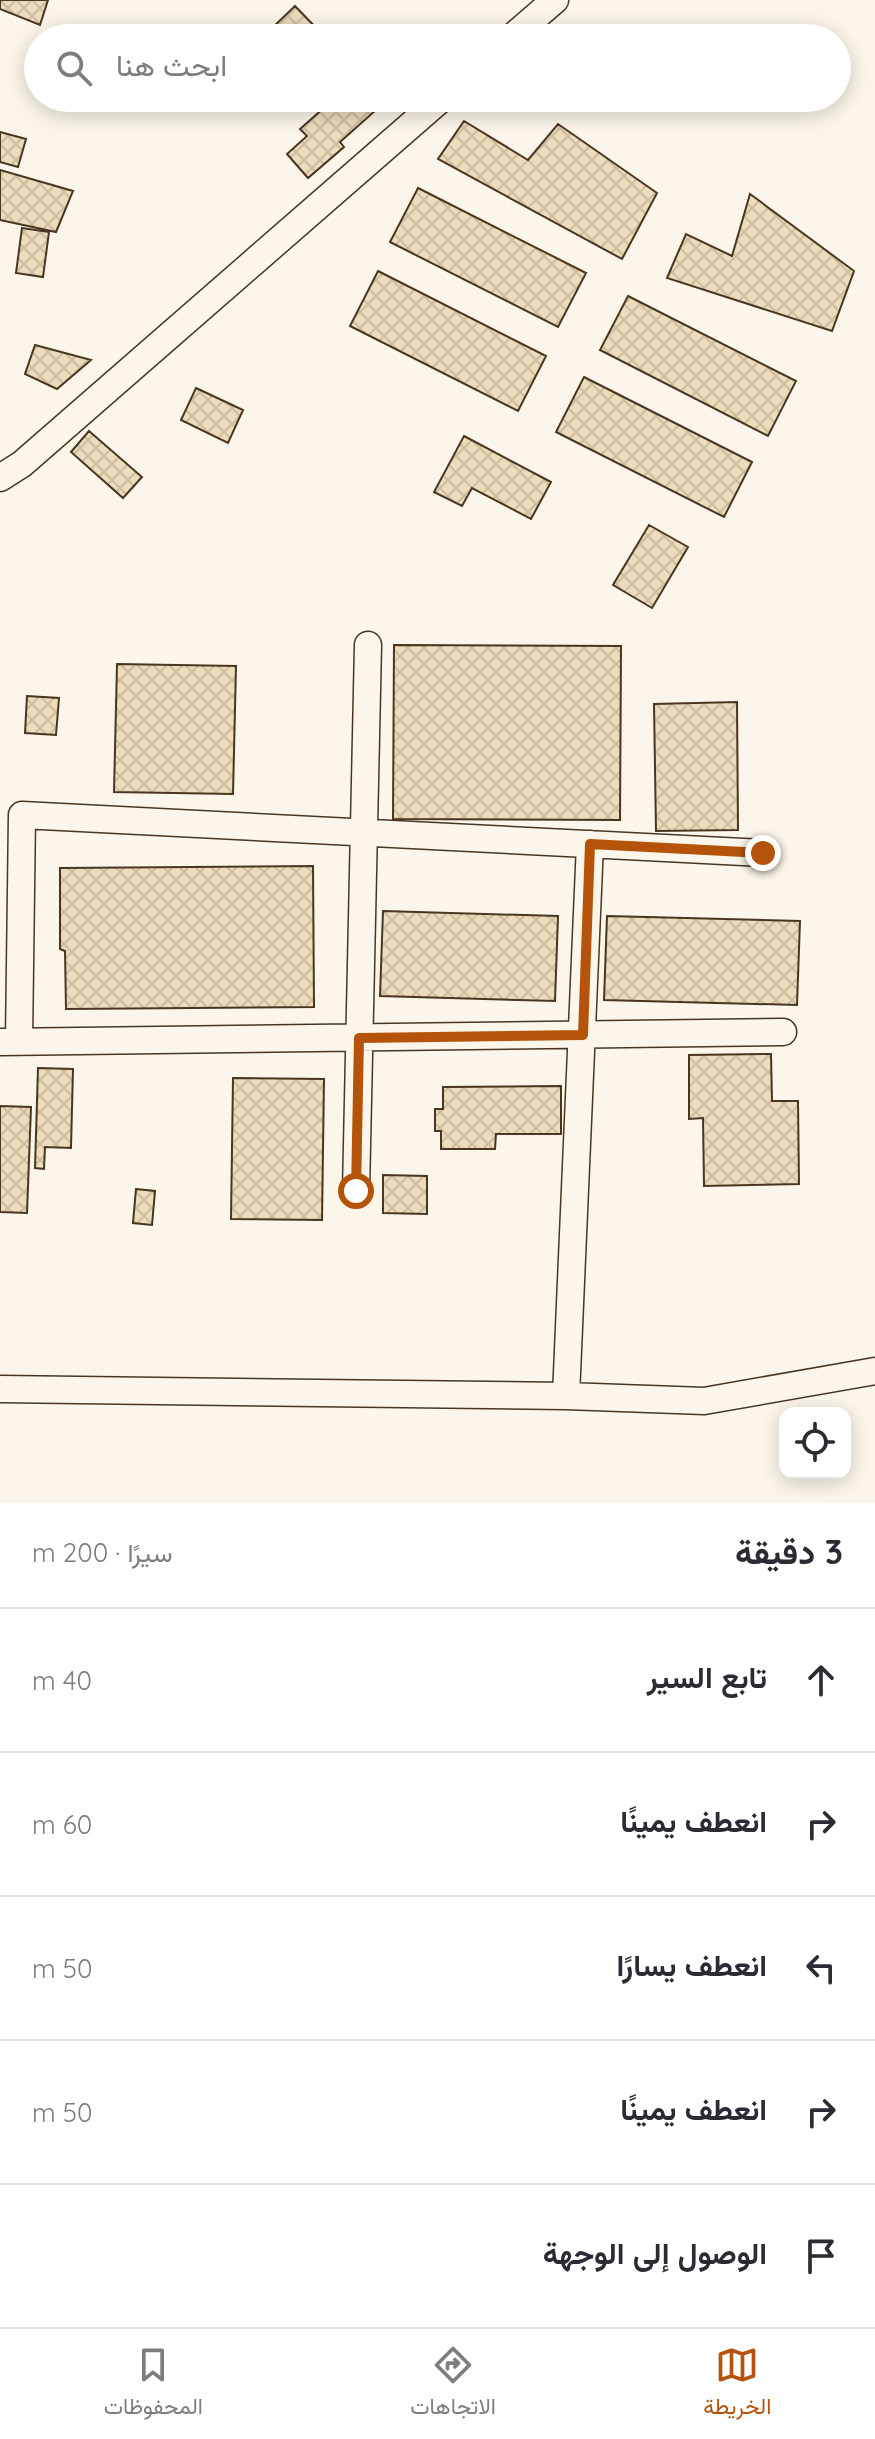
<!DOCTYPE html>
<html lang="ar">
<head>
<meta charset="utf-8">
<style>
	:root { --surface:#fff; --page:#f2f2f3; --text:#2b2b33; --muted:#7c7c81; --line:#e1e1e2; --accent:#b45309 }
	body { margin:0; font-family:Quicksand,Vazirmatn,sans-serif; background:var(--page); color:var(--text); direction:rtl }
	.controls { position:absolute; right:24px; bottom:24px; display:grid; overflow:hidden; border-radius:16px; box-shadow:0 4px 20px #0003 }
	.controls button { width:72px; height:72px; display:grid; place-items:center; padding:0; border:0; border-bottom:2px solid var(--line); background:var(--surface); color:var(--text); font:40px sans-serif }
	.stop { position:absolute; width:24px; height:24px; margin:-18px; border:6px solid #b45309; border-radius:50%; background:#fff }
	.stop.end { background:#b45309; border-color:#fff; box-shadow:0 2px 8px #0008 }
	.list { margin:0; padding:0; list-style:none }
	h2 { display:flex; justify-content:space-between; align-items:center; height:104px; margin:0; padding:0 32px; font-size:34px }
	h2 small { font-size:26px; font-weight:400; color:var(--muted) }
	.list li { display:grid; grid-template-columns:52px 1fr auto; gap:24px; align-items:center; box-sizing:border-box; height:144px; padding:0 32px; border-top:2px solid var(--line) }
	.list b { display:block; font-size:30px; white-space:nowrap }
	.list em { font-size:26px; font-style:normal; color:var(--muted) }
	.icon { flex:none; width:44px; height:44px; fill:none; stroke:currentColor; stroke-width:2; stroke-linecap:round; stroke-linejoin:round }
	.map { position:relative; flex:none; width:875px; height:1503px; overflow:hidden; direction:ltr }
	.search { position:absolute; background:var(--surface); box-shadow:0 4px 20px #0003; left:24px; right:24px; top:24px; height:88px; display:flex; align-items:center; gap:20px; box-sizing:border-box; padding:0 28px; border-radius:44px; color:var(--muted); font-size:30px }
	.sheet { height:824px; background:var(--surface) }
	nav { display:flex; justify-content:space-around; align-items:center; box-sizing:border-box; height:112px; border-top:2px solid var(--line); background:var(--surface); font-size:22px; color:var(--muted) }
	nav a { display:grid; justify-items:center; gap:4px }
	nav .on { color:var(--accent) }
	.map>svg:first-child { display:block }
</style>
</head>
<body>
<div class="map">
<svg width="875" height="1503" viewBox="0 0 875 1503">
	<defs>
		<pattern id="building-cross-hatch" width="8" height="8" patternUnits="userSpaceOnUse" patternTransform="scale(2)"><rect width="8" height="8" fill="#ecdcbc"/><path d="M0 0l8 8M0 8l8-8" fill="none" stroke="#ccbda1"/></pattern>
	</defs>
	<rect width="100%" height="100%" fill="#fbf6e9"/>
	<!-- building -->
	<path fill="url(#building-cross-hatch)" stroke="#4a3520" stroke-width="2" d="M0 0H48L40 25 0 9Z
		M295 6 326 38H276L269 31Z
		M335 98H365L376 110 340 142 344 147 308 178 287 154 307 136 300 129Z
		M464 121 528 160 558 124 657 193 622 259 438 159Z
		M0 132 26 139 18 167 0 162Z
		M0 170 73 191 56 232 0 220Z
		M418 188 586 273 558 327 390 242Z
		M750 194 854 271 832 331 667 278 686 234 732 256Z
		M22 228 49 232 43 277 16 273Z
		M378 271 546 356 518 411 350 326Z
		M628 296 796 381 768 436 600 350Z
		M35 345 91 360 57 389 25 374Z
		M584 377 752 462 724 517 556 432Z
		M196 388 243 410 228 443 181 420Z
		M89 431 142 477 123 498 71 452Z
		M464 436 551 482 531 519 472 488 462 506 434 492Z
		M649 525 688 547 652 608 613 585Z
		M394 645 621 646 620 820 393 819Z
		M117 664 236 666 233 794 114 792Z
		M27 696 59 698 56 735 25 733Z
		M737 702 738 830 656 831 654 704Z
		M313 866 314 1007 66 1009 65 951 60 949V868Z
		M383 911 558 916 555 1001 380 996Z
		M607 916 800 921 797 1005 604 1000Z
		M771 1054 772 1101H798L799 1184 704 1186 703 1118 689 1119V1055Z
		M38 1068 73 1069 71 1148 45 1147 44 1169 35 1168Z
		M233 1078 324 1079 322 1220 231 1219Z
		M561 1086V1134H496L495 1149H441V1131H435V1109H443V1087Z
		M0 1106 31 1107 27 1213 0 1212Z
		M383 1175 427 1176V1214L383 1213Z
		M136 1189 155 1191 152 1225 133 1223Z"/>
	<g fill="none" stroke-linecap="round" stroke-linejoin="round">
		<!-- minor casing -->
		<g stroke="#4a3520" stroke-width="29">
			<path id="minor" d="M511 38 555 0
				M0 478 22 464 442 98
				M19 1041 22 815 763 853
				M0 1042 783 1032
				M356 1191 368 645
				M0 1389 566 1396 704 1401 875 1371
				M566 1396 590 844"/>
		</g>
		<!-- minor -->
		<use href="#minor" stroke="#fbf6e9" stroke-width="26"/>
	</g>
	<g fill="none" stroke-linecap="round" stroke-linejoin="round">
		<!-- route -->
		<path stroke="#b45309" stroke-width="10" d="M356 1191 359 1038 583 1035 590 844 763 853"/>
	</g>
</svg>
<div class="controls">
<button><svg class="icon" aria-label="locate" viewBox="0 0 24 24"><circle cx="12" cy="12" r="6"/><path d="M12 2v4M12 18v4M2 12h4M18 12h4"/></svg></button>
</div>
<div class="stop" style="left:356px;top:1191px"></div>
<div class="stop end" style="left:763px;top:853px"></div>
<div class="search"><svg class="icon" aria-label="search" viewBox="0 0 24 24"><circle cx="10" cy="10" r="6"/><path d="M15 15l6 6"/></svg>ابحث هنا</div>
</div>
<section class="sheet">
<h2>3 دقيقة<small>سيرًا · 200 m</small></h2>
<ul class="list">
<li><svg class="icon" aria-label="ahead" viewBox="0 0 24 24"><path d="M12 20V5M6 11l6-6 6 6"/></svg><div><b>تابع السير</b></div><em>40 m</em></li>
<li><svg class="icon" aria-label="right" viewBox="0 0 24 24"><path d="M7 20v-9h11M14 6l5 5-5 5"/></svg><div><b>انعطف يمينًا</b></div><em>60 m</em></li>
<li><svg class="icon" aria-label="left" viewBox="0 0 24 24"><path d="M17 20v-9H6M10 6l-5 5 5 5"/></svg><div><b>انعطف يسارًا</b></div><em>50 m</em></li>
<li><svg class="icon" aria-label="right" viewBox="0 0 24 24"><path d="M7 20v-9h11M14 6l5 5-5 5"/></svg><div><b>انعطف يمينًا</b></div><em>50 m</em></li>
<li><svg class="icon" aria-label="arrive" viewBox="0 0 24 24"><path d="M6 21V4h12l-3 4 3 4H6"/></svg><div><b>الوصول إلى الوجهة</b></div></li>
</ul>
</section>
<nav>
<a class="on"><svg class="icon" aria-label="map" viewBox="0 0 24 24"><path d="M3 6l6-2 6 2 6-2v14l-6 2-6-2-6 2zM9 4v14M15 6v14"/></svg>الخريطة</a>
<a><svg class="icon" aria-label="directions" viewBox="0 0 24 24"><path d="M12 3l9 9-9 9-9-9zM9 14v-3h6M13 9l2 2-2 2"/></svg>الاتجاهات</a>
<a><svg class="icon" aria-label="saved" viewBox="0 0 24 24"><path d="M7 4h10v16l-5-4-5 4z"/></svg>المحفوظات</a>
</nav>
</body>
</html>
